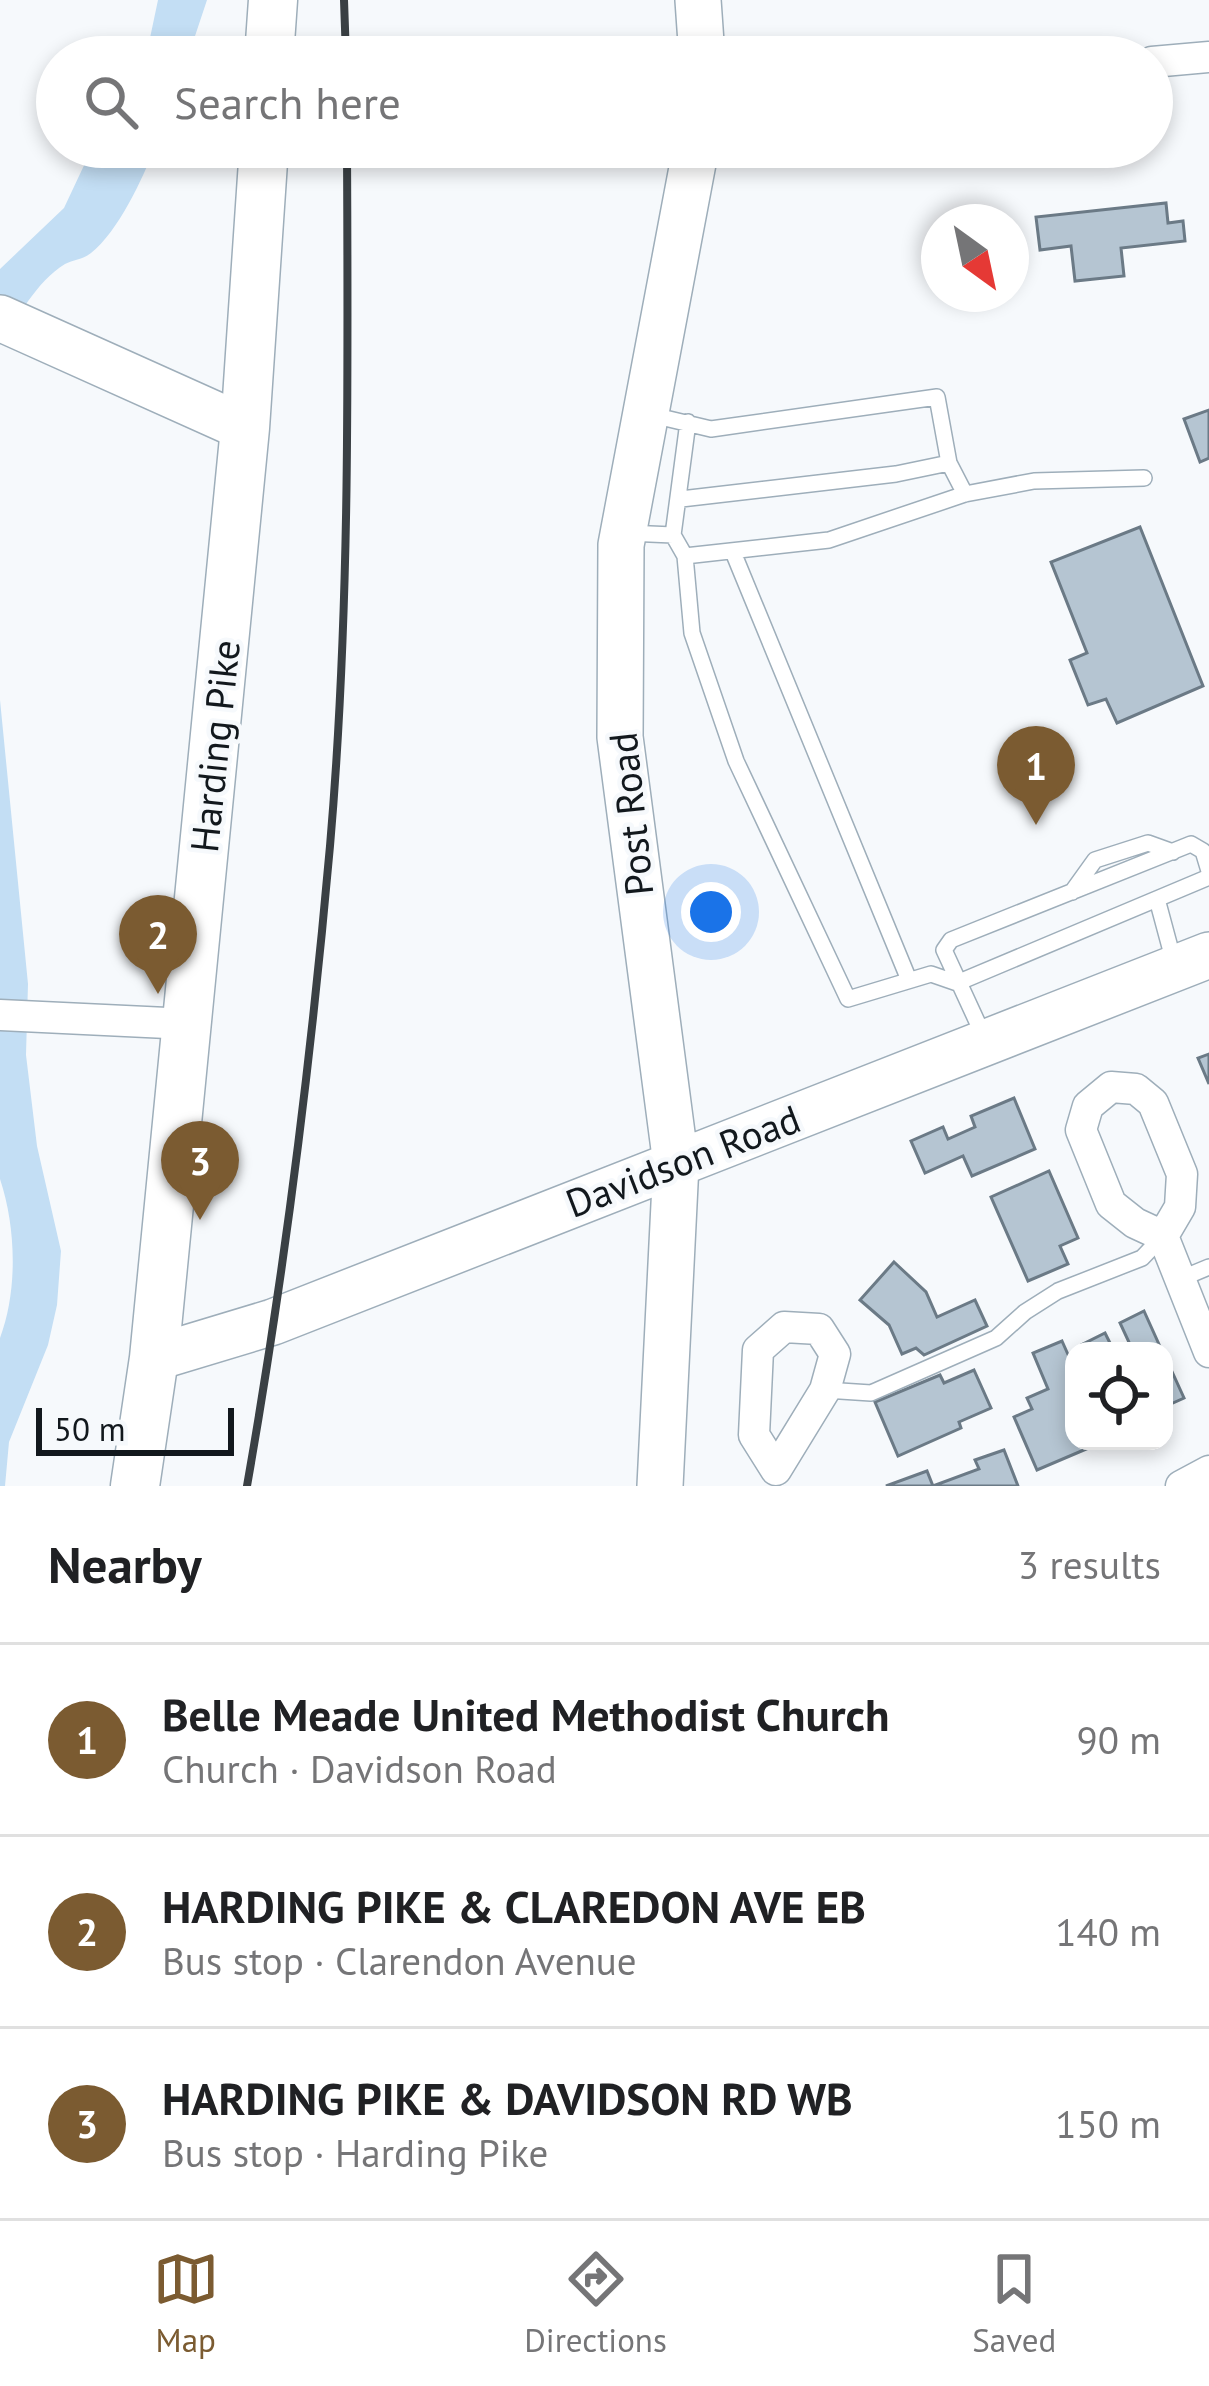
<!DOCTYPE html>
<html lang="en">
<head>
<meta charset="utf-8">
<style>
	:root { --surface:#fff; --page:#f2f2f2; --text:#202124; --muted:#757577; --line:#e0e0e0; --accent:#7b5b31 }
	body { margin:0; font-family:"PT Sans",sans-serif; background:var(--page); color:var(--text) }
	.controls { position:absolute; right:36px; bottom:36px; display:grid; overflow:hidden; border-radius:24px; box-shadow:0 6px 18px #0003 }
	.controls button { width:108px; height:108px; display:grid; place-items:center; padding:0; border:0; border-bottom:3px solid var(--line); background:var(--surface); color:var(--text); font:60px sans-serif }
	.compass { position:absolute; left:921px; top:204px; width:108px; height:108px; border-radius:50%; background:var(--surface); box-shadow:0 6px 18px #0003; rotate:147deg }
	.scale { position:absolute; left:36px; bottom:30px; width:198px; box-sizing:border-box; padding-left:12px; border:6px solid #12181d; border-top:0; font-size:33px; line-height:42px; white-space:nowrap; color:#12181d; -webkit-text-stroke:9px #f6f9fc; paint-order:stroke }
	.you { position:absolute; left:711px; top:912px; width:42px; height:42px; margin:-30px; border:9px solid #fff; border-radius:50%; background:#1a73e8; box-shadow:0 0 0 18px #1a73e833 }
	.badge { display:grid; place-items:center; width:78px; height:78px; border-radius:50%; background:var(--accent); color:#fff; font-size:39px; font-weight:700 }
	.pin { position:absolute; translate:-50% -99px; filter:drop-shadow(0 3px 6px #0008) }
	.pin::after { content:''; position:absolute; top:63px; width:42px; height:36px; background:inherit; clip-path:polygon(0 0,100% 0,50% 100%) }
	.list { margin:0; padding:0; list-style:none }
	h2 { display:flex; justify-content:space-between; align-items:center; height:156px; margin:0; padding:0 48px; font-size:51px }
	h2 small { font-size:39px; font-weight:400; color:var(--muted) }
	.list li { display:grid; grid-template-columns:78px 1fr auto; gap:36px; align-items:center; box-sizing:border-box; height:192px; padding:0 48px; border-top:3px solid var(--line) }
	.list b { display:block; font-size:45px; white-space:nowrap }
	.list p { margin:0; font-size:39px; white-space:nowrap; color:var(--muted) }
	.list em { font-size:39px; font-style:normal; color:var(--muted) }
	.icon { flex:none; width:66px; height:66px; fill:none; stroke:currentColor; stroke-width:2; stroke-linecap:round; stroke-linejoin:round }
	.map { position:relative; flex:none; width:1209px; height:1486px; overflow:hidden }
	.search { position:absolute; background:var(--surface); box-shadow:0 6px 18px #0003; left:36px; right:36px; top:36px; height:132px; display:flex; align-items:center; gap:30px; box-sizing:border-box; padding:0 42px; border-radius:66px; color:var(--muted); font-size:45px }
	.sheet { height:732px; background:var(--surface) }
	nav { display:flex; justify-content:space-around; align-items:center; box-sizing:border-box; height:168px; border-top:3px solid var(--line); background:var(--surface); font-size:33px; color:var(--muted) }
	nav a { display:grid; justify-items:center; gap:6px }
	nav .on { color:var(--accent) }
	.map>svg:first-child { display:block }
</style>
</head>
<body>
<div class="map">
<svg width="1209" height="1486" viewBox="0 0 1209 1486">
	<rect width="100%" height="100%" fill="#f6f9fc"/>
	<!-- water -->
	<path fill="#c3def4" d="M158 0H207L188 57H146Z
		M100 147H155C143 178 118 232 91 253 84 259 73 260 65 264 36 282 18 317 0 345V269L64 208 87 159Z
		M0 700 28 984 26 1055 37 1146 61 1251 57 1305 48 1345 9 1442 5 1486H0V1338C18 1290 16 1227 0 1179Z"/>
	<!-- building -->
	<path fill="#b5c5d2" stroke="#6b7a86" stroke-width="3" d="M1166 203 1168 223 1183 221 1185 241 1121 248 1124 276 1075 281 1071 246 1040 250 1036 217Z
		M1209 410V458L1200 462 1184 419Z
		M1140 527 1203 686 1117 723 1106 699 1088 705 1070 660 1087 653 1051 562Z
		M1209 1054V1084L1198 1058Z
		M1014 1098 1035 1149 972 1176 963 1156 925 1173 911 1141 943 1127 948 1139 975 1127 971 1116Z
		M1049 1171 1078 1238 1060 1246 1068 1264 1028 1281 991 1197Z
		M894 1262 926 1292 937 1317 975 1300 987 1326 924 1355 916 1348 902 1354 889 1325 860 1300Z
		M1144 1311 1162 1351H1133L1120 1323Z
		M1105 1333 1114 1351H1083L1081 1345Z
		M1062 1341 1074 1368V1441H1105L1037 1470 1014 1417 1032 1409 1027 1398 1048 1389 1033 1353Z
		M1164 1354 1184 1398 1164 1407Z
		M974 1370 991 1408 959 1422 961 1428 898 1456 875 1402 940 1375 944 1383Z
		M1004 1450 1018 1486H886L927 1471 933 1486 979 1469 975 1460Z"/>
	<g fill="none" stroke-linecap="round" stroke-linejoin="round">
		<!-- lane casing -->
		<g stroke="#9eaeba" stroke-width="18">
			<path id="lane" d="M648 414 711 429 937 397 949 463
				M681 499 896 474 949 463 965 494
				M627 533 673 535 685 556 692 633 736 761 848 999 931 974 957 983 1209 877
				M673 535 688 422
				M733 552 909 980
				M685 556 829 540 965 494 1034 481 1144 478
				M1072 892 1095 860 1148 843 1173 852
				M1157 899 1175 966
				M985 1039 944 950 951 940 1191 844 1203 851 1209 871
				M1180 1279 1209 1267
				M825 1390 871 1393 996 1338 1025 1312 1058 1291 1142 1258 1163 1236"/>
		</g>
		<!-- street casing -->
		<g stroke="#9eaeba" stroke-width="33">
			<path id="street" d="M1152 62 1209 57
				M0 1015 188 1024
				M1163 1236 1180 1207 1182 1174 1153 1103 1136 1089 1111 1087 1088 1106 1081 1130 1111 1204 1135 1223 1163 1236 1209 1352
				M784 1327 819 1329 835 1354 825 1390 776 1470 754 1435 758 1350Z
				M1181 1486 1209 1471"/>
		</g>
		<!-- secondary casing -->
		<g stroke="#9eaeba" stroke-width="48">
			<path id="secondary" d="M698 0 702 57
				M0 318 245 428
				M154 1358 273 1322 1209 955
				M660 1486 676 1164 620 737 621 545 696 147"/>
		</g>
		<!-- primary casing -->
		<g stroke="#9eaeba" stroke-width="51">
			<path id="primary" d="M269 57 273 0
				M135 1486 154 1358 245 428 264 147"/>
		</g>
		<!-- lane -->
		<use href="#lane" stroke="#fff" stroke-width="15"/>
		<!-- street -->
		<use href="#street" stroke="#fff" stroke-width="30"/>
		<!-- secondary -->
		<use href="#secondary" stroke="#fff" stroke-width="45"/>
		<!-- primary -->
		<use href="#primary" stroke="#fff" stroke-width="48"/>
		<!-- rail -->
		<path stroke="#3a4044" stroke-width="8" d="M344 0 346 57
			M247 1486C284 1275 311 1060 330 846 350 614 348 380 347 147"/>
	</g>
	<g text-anchor="middle" stroke-width="9" stroke-linejoin="round" paint-order="stroke">
		<!-- street labels -->
		<g font-size="39" fill="#12181d" stroke="#f6f9fc">
			<text transform="translate(215 746) rotate(-84)" y="14">Harding Pike</text>
			<text transform="translate(631 814) rotate(-96)" y="14">Post Road</text>
			<text transform="translate(683 1161) rotate(-21)" y="14">Davidson Road</text>
		</g>
	</g>
</svg>
<div class="controls">
<button><svg class="icon" aria-label="locate" viewBox="0 0 24 24"><circle cx="12" cy="12" r="6"/><path d="M12 2v4M12 18v4M2 12h4M18 12h4"/></svg></button>
</div>
<svg class="compass" viewBox="-18 -18 36 36"><path d="M0-13l5 13h-10z" fill="#e53935"/><path d="M0 13l5-13h-10z" fill="#757577"/></svg>
<div class="scale">50 m</div>
<div class="you"></div>
<div class="pin badge" style="left:1036px;top:825px">1</div>
<div class="pin badge" style="left:158px;top:994px">2</div>
<div class="pin badge" style="left:200px;top:1220px">3</div>
<div class="search"><svg class="icon" aria-label="search" viewBox="0 0 24 24"><circle cx="10" cy="10" r="6"/><path d="M15 15l6 6"/></svg>Search here</div>
</div>
<section class="sheet">
<h2>Nearby<small>3 results</small></h2>
<ul class="list">
<li><span class="badge">1</span><div><b>Belle Meade United Methodist Church</b><p>Church · Davidson Road</p></div><em>90 m</em></li>
<li><span class="badge">2</span><div><b>HARDING PIKE &amp; CLAREDON AVE EB</b><p>Bus stop · Clarendon Avenue</p></div><em>140 m</em></li>
<li><span class="badge">3</span><div><b>HARDING PIKE &amp; DAVIDSON RD WB</b><p>Bus stop · Harding Pike</p></div><em>150 m</em></li>
</ul>
</section>
<nav>
<a class="on"><svg class="icon" aria-label="map" viewBox="0 0 24 24"><path d="M3 6l6-2 6 2 6-2v14l-6 2-6-2-6 2zM9 4v14M15 6v14"/></svg>Map</a>
<a><svg class="icon" aria-label="directions" viewBox="0 0 24 24"><path d="M12 3l9 9-9 9-9-9zM9 14v-3h6M13 9l2 2-2 2"/></svg>Directions</a>
<a><svg class="icon" aria-label="saved" viewBox="0 0 24 24"><path d="M7 4h10v16l-5-4-5 4z"/></svg>Saved</a>
</nav>
</body>
</html>
